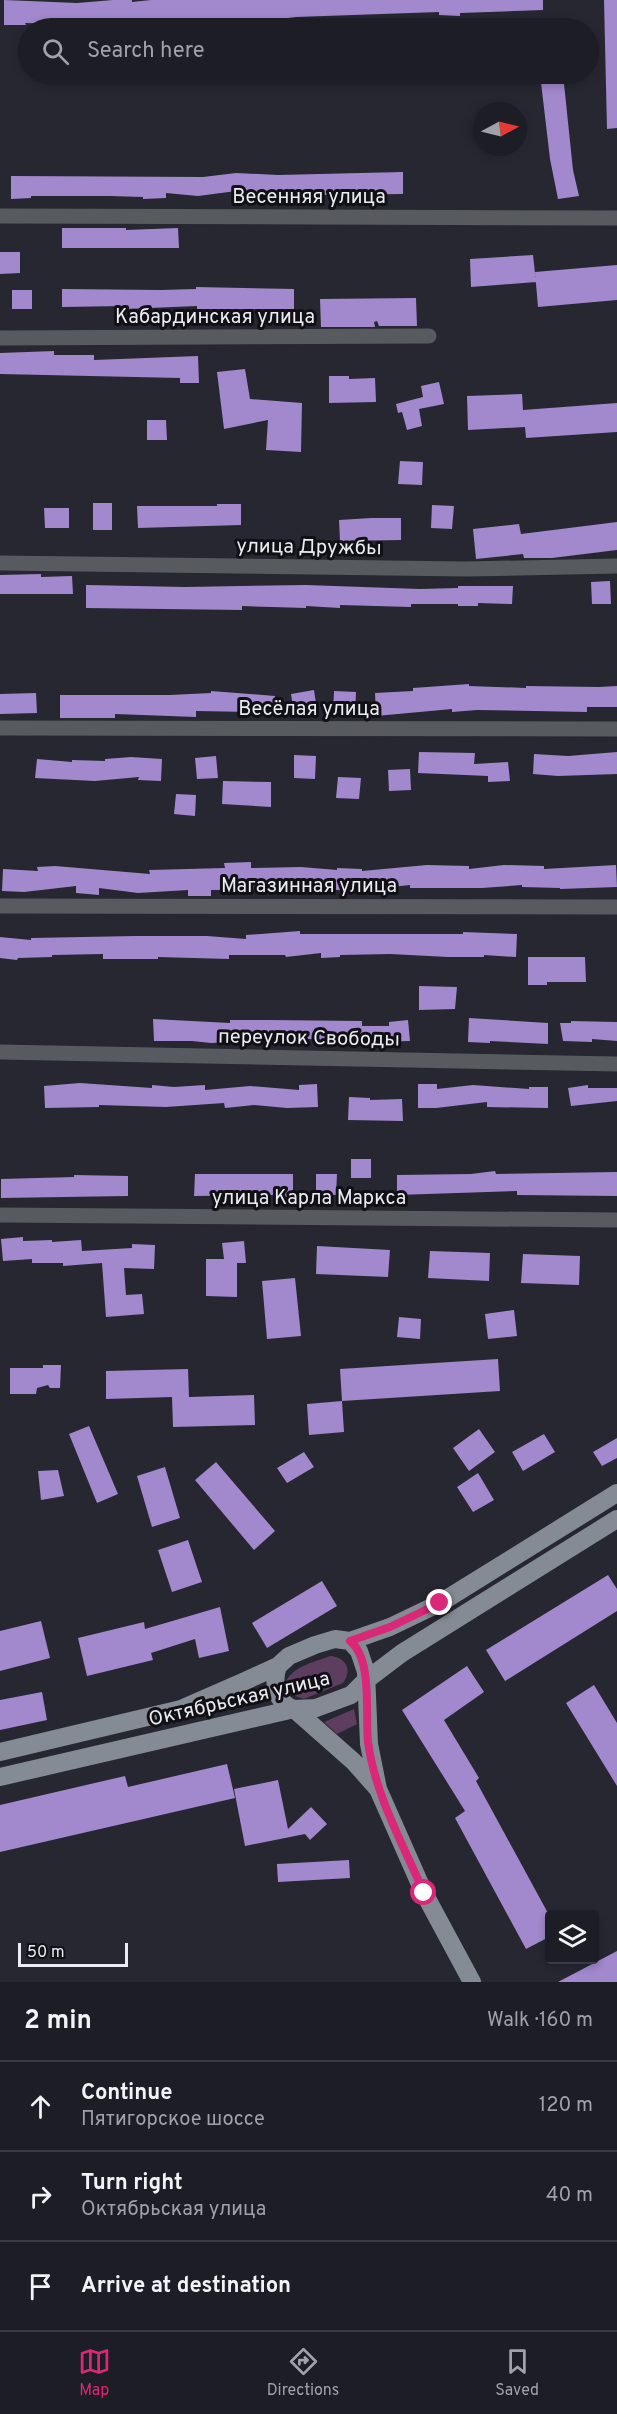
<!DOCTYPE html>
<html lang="en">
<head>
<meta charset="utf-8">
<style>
	:root { --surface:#1c1d25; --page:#292a32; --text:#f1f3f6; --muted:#a0a2a7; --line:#3a3b42; --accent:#db2777 }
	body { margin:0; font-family:Overpass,sans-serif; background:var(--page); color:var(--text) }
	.controls { position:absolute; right:18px; bottom:18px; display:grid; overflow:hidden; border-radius:6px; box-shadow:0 3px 9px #0003 }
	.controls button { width:54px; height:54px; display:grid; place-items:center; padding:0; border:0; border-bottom:2px solid var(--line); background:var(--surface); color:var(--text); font:30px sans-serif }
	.compass { position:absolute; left:473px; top:102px; width:54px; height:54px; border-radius:50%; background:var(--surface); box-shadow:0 3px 9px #0003; rotate:83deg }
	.scale { position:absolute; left:18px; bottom:15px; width:110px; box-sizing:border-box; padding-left:6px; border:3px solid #ebecf3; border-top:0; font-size:16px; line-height:21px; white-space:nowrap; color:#ebecf3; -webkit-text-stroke:4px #101015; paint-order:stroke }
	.stop { position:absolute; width:18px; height:18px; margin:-14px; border:4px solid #db2777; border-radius:50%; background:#fff }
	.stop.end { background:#db2777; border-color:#fff; box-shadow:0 2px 6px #0008 }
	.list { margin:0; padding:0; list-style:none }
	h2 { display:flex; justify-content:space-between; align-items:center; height:78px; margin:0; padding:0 24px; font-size:26px }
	h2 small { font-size:20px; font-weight:400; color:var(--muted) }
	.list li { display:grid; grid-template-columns:39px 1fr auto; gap:18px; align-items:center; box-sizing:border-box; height:90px; padding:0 24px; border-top:2px solid var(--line) }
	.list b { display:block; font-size:22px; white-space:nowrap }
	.list p { margin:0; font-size:20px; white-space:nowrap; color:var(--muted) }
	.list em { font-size:20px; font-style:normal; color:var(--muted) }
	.icon { flex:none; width:33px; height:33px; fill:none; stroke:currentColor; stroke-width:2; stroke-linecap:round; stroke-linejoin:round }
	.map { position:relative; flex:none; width:617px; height:1982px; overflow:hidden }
	.search { position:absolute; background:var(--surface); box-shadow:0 3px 9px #0003; left:18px; right:18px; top:18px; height:66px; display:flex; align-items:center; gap:15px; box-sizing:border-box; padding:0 21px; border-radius:33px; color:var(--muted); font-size:22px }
	.sheet { height:348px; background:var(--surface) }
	nav { display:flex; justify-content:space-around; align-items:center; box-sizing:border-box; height:84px; border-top:2px solid var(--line); background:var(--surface); font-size:16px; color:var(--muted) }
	nav a { display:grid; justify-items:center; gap:3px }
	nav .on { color:var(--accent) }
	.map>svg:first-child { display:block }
</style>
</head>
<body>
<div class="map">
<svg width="617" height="1982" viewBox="0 0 617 1982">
	<rect width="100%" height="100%" fill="#262731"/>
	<!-- green -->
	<path fill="#5d3d60" d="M330 1656C346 1657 353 1670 343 1683L304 1699 289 1694 286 1681C294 1666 315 1662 330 1656Z
		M354 1709 357 1724 337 1734 324 1722Z"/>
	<!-- building -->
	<path fill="#a288cd" d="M4 0 77 3 113 0H132V2L151 0H543V10L460 13V16L439 15V12L296 17 265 21 167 20 60 24 25 23 26 25H4Z
		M604 0H617V128L607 129Z
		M540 74H563L573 170 579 196 558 199 550 159Z
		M403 172V194L310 195V192L271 195 244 194V190L198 196 166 193V198L143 199V197L110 196H31V198L11 199V176L203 177 236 173 278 175Z
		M62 228H126V230L178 228 179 248H62Z
		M0 252H20V273L0 274Z
		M533 255 536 282 471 287 470 259Z
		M617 265V300L538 307 535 272Z
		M196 287 294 289V309H197V306L125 309V306L62 307V289L161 290 196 289Z
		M12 290H32V309H12Z
		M416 298 417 326H379L377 321 374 322 375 327H321L320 299Z
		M54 351V355H94V360L198 356 199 383H180V378L0 374V353Z
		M245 369 250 399 302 403 301 452 266 450 268 420 224 429 217 372Z
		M329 376H349V379L375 378 376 402 329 403Z
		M439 382 444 404 419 409 422 426 407 430 402 412 398 413 396 404 423 397 421 386Z
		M522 394 523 410 617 403V432L526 438 525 427 468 430 467 396Z
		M147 420H166L167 440H147Z
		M400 461 423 462 422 485 398 484Z
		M93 503H112V530H93Z
		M217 504H241V525L138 528 137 506H217Z
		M432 505 454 506 452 529 431 528Z
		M44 508H69V528H45Z
		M371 518H401V540L340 541 339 520Z
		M617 522V550L552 558H524L523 554 476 559 473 529 519 524 521 534Z
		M41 574V577L72 576 73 594H0V575Z
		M610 581 611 604H592L591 582Z
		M86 585 185 587 306 585 420 589 458 588V586H513L512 604 478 603V606H458V604H411V607L340 605V608L306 606V608L242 606V610L86 608Z
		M469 684V686L526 688V686L599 687 617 686V707H587V712L477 710 452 712V709L376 716 375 693 413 691V688Z
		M314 690 317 710 294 714 291 694Z
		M211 691 275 696 274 716 251 715V712L196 711V717L115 714V718H60V695H170L211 693Z
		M334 691 356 692 355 715 333 714Z
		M36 693 37 713 0 714V694Z
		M419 752 475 753 474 764 508 762 510 781 488 782V776L418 773Z
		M617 752V774L558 776 533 774 534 754 568 756Z
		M294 755 316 756 315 779 294 778Z
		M216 756 218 778 197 779 195 758Z
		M131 757 162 759 161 781 138 780 139 777 95 781 35 778 37 759 72 762V760L105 761V759Z
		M410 769 411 790 389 791 388 770Z
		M338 777 361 778 359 799 336 798Z
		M223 781 271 782V807L222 804Z
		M176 794 196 795 195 816 174 814Z
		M251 862V868L301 867 337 870V868L362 869V871L427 865 469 866V869L504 865 544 866V869L616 865 617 887 560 889V888L522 887V885L482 888H410V885L364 890H325L324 893 285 889 211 890V896H188V890L138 893 99 888V895L76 893V886L24 892 2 891 3 869 38 871 37 867 55 866 150 874 149 870 225 868 224 863Z
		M300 931V934H463V932L517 934 516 957 484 955V957H448L390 954 340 955V957L321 958V953L286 957 285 955H229V959L158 957V959H103V954L52 955V957L18 958 17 960 0 958V937L31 940V938L135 936H207L246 939V935Z
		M528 957H585L586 982H547V985H528Z
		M419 986 457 987 455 1009 419 1010Z
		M469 1018 548 1023V1044L490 1041V1043L468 1042Z
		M153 1019 230 1023V1020H268L362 1021V1026H389V1022L408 1020 410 1041 372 1042 288 1038V1040L211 1043 192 1041H154Z
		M571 1021 617 1022V1041L592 1039V1042L563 1041 560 1023H571Z
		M80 1083 152 1088V1085L174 1087 205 1085V1090L250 1086 299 1090V1085L317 1084 318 1107 287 1108 254 1105 225 1108 224 1103 166 1107 99 1105V1107L45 1108 44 1086Z
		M418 1084H437V1089L473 1085 529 1089V1087H548V1108L487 1107V1102L436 1108H418Z
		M588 1085V1088H617V1101L571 1106 568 1088Z
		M349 1097 370 1098V1100L402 1099 403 1121 348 1120Z
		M351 1159H371V1178H351Z
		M495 1171 496 1174 617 1172V1196L517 1195V1191L397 1195V1175L471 1174Z
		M195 1174H293V1197H273V1195L194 1196Z
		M316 1174H337L336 1195H316Z
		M74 1175 128 1176V1196L1 1198V1179L74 1177Z
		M23 1237V1241L52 1240V1242L81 1240 82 1251 132 1248V1244L155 1245 154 1269 124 1268 126 1295 142 1294 144 1314 106 1317 102 1263 63 1266V1263H32V1259L3 1261 1 1239Z
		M244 1241 246 1263H237V1297L206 1296V1259H224L222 1243Z
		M317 1246 390 1250 388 1277 316 1274Z
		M430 1251 490 1253 489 1281 428 1278Z
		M523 1254 580 1256 579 1285 521 1283Z
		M295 1278 301 1336 267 1339 262 1281Z
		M514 1310 517 1336 488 1339 485 1314Z
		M399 1317 421 1319 420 1339 397 1337Z
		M498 1359 500 1391 342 1401 340 1369Z
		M43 1365H61L60 1388H50L48 1385 37 1388 36 1394H10V1368H43Z
		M188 1369 189 1397 254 1395 255 1425 173 1427 172 1397 106 1399V1371Z
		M342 1401 344 1432 309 1435 307 1404Z
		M89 1426 118 1494 97 1503 69 1434Z
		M479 1429 495 1452 469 1471 453 1448Z
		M544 1434 555 1452 523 1471 512 1452Z
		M617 1438V1458L602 1466 593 1452Z
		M304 1452 314 1467 287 1483 277 1468Z
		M216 1462 275 1531 254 1550 195 1480Z
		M165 1467 180 1518 152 1527 137 1476Z
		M58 1470 64 1496 41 1500 38 1471Z
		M478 1473 494 1500 473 1512 457 1487Z
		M188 1540 202 1582 172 1592 158 1550Z
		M608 1575 617 1589V1611L505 1681 486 1650Z
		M322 1581 337 1606 267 1648 252 1623Z
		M220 1607 229 1651 199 1658 195 1639 151 1653 153 1660 87 1676 78 1638 144 1622 145 1629Z
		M41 1621 50 1658 0 1671V1631Z
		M467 1666 484 1692 444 1720 479 1778 476 1781 549 1915V1937L526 1949 455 1818 465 1811 402 1710Z
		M594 1685 617 1723V1786L566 1703Z
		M42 1692 47 1720 0 1730V1700Z
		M227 1764 235 1798 0 1852V1805L125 1776 128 1787Z
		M278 1780 288 1829 311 1807 327 1824 310 1840 305 1834 245 1846 234 1789Z
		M349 1860 350 1878 278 1882 277 1864Z
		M617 1951V1982H558Z"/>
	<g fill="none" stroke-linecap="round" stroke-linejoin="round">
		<!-- street -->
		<path stroke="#575a5f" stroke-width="15" d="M0 216 617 218
			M0 338 429 336
			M0 563 466 569 617 566
			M0 728 617 729
			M0 906 617 907
			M0 1052 617 1064
			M0 1215 617 1220"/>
		<!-- primary -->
		<path stroke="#858b95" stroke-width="18" d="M350 1641 359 1651 366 1672 369 1744 378 1789 424 1893 472 1982
			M278 1666C272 1683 276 1703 294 1709L354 1762 377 1788
			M0 1752 181 1709 245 1681 278 1666 289 1656 315 1645 335 1639 350 1641 390 1627 440 1603 617 1493
			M0 1777 294 1709 316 1708 351 1695 365 1681 402 1653 617 1519"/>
	</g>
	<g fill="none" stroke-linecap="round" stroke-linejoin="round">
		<!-- route -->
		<path stroke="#db2777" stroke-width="8" d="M424 1893C403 1844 375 1795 368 1742 365 1714 373 1659 350 1641L390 1627 440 1603"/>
	</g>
	<g text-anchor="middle" stroke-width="6" stroke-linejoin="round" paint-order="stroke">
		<!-- street labels -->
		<g font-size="20" fill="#ebecf3" stroke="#101015">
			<text x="309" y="203">Весенняя улица</text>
			<text x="215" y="323">Кабардинская улица</text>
			<text transform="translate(309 546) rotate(1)" y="7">улица Дружбы</text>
			<text x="309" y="715">Весёлая улица</text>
			<text x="309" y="892">Магазинная улица</text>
			<text transform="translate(309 1037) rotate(1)" y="7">переулок Свободы</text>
			<text x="309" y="1204">улица Карла Маркса</text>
			<text transform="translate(239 1698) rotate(-13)" y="7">Октябрьская улица</text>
		</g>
	</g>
</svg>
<div class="controls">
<button><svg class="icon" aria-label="layers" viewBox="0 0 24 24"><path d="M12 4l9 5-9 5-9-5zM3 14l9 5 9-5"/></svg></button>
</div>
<svg class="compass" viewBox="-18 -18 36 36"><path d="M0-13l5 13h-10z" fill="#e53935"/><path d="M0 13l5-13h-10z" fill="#a0a2a7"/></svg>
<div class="scale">50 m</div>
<div class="stop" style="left:424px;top:1893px"></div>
<div class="stop end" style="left:440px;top:1603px"></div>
<div class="search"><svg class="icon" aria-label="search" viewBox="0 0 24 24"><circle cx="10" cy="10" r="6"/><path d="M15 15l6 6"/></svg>Search here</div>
</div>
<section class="sheet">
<h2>2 min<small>Walk · 160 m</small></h2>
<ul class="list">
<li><svg class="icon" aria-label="ahead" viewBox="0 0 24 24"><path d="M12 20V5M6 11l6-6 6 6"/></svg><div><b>Continue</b><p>Пятигорское шоссе</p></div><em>120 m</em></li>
<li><svg class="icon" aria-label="right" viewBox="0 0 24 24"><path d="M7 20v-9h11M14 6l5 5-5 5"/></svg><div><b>Turn right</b><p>Октябрьская улица</p></div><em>40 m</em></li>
<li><svg class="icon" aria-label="arrive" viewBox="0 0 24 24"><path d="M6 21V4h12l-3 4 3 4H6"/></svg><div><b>Arrive at destination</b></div></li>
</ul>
</section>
<nav>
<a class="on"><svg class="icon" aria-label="map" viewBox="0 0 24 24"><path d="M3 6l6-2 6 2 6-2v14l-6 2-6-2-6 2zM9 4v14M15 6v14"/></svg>Map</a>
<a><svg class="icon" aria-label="directions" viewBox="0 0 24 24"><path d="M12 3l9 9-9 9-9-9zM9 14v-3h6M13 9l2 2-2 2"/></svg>Directions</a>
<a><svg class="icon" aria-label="saved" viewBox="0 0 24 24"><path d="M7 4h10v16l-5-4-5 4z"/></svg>Saved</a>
</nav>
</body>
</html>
